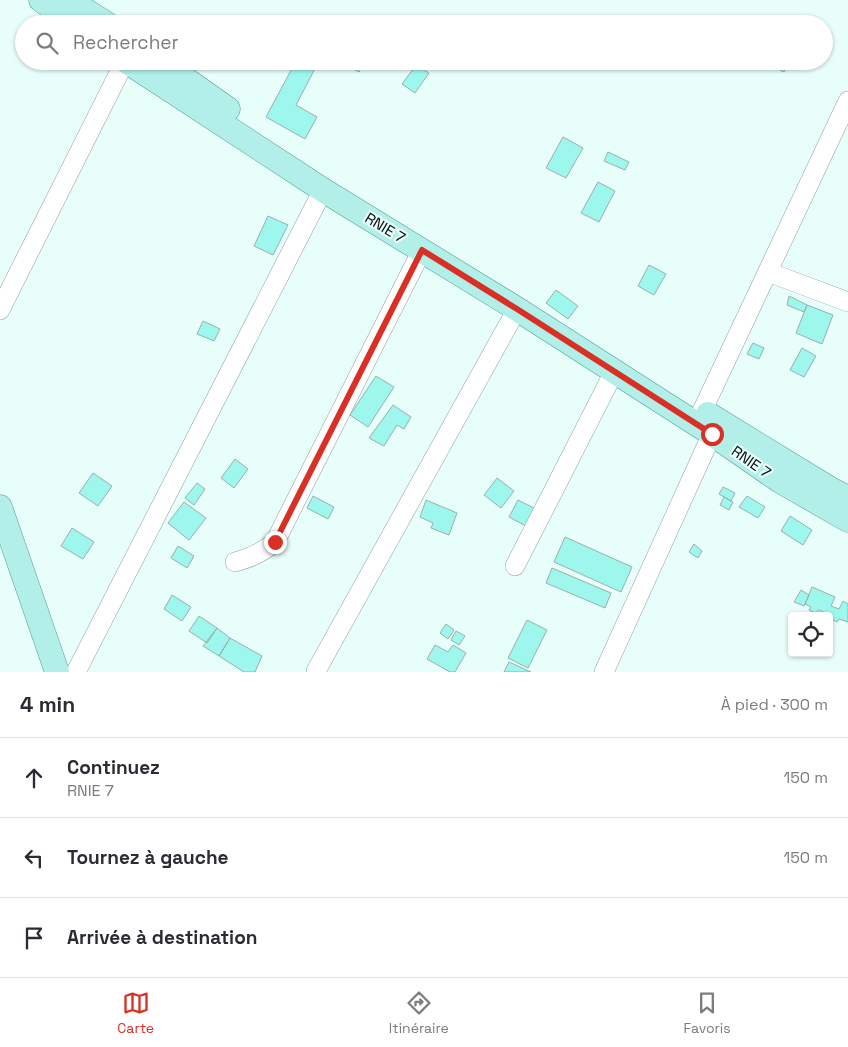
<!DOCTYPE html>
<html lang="fr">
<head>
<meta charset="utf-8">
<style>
	:root { --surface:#fff; --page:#f7f7f7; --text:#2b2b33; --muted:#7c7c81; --line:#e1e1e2; --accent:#d93025 }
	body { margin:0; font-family:"Space Grotesk",sans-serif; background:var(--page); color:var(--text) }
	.controls { position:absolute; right:15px; bottom:15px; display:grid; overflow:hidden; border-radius:5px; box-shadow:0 1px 4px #0004 }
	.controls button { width:45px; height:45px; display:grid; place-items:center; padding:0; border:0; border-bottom:1px solid var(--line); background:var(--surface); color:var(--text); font:25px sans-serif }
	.stop { position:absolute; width:15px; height:15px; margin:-11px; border:4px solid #d93025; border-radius:50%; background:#fff }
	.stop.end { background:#d93025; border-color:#fff; box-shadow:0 1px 5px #0008 }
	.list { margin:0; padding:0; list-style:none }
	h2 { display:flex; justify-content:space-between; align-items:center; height:65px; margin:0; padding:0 20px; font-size:21px }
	h2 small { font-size:16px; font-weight:400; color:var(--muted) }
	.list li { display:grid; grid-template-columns:32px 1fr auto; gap:15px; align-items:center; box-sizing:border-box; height:80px; padding:0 20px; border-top:1px solid var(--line) }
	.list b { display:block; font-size:19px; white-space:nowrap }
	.list p { margin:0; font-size:16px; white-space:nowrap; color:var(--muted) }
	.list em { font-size:16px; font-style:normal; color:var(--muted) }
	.icon { flex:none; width:28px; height:28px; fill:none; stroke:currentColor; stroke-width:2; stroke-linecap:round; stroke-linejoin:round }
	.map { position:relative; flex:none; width:848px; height:672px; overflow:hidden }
	.search { position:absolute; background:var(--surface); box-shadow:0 1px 4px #0004; left:15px; right:15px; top:15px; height:55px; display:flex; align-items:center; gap:12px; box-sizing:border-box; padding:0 18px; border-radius:28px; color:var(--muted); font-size:19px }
	.sheet { height:305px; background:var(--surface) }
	nav { display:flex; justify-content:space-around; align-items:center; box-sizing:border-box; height:70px; border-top:1px solid var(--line); background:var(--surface); font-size:14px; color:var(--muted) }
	nav a { display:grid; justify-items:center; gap:2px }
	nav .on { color:var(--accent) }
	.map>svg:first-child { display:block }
</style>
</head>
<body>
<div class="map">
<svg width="848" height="672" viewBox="0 0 848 672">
	<rect width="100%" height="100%" fill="#e8fefb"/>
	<!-- building -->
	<path fill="#9ef7ed" stroke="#9bafac" d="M296 61H319L296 105 317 117 305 139 266 117Z
		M338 61H365L359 72Z
		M419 61 421 68 429 73 415 93 402 84Z
		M762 61H789L784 72Z
		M563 137 583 148 566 178 546 168Z
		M608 152 629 162 625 170 604 161Z
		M598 182 615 191 599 222 581 213Z
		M268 216 288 225 273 255 254 246Z
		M649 265 666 274 654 295 638 286Z
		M556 290 578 306 568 319 546 303Z
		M789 296 807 305 804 312 787 305Z
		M807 305 833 315 822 344 796 333Z
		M203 321 220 329 214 341 197 334Z
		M753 343 764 348 759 359 747 354Z
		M802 348 816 356 804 377 790 370Z
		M376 376 394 387 368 427 350 415Z
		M393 405 411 417 404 429 397 425 384 446 369 438Z
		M235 459 248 469 234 488 221 478Z
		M93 473 112 486 98 506 79 493Z
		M497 478 514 491 501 508 484 495Z
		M197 483 205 489 194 505 185 498Z
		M723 487 735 493 731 501 719 494Z
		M313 496 334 507 328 519 307 508Z
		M747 496 765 507 758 518 739 507Z
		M724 497 733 502 729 510 720 505Z
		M426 500 457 513 449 535 431 528 433 523 420 517Z
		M518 500 536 509 528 527 509 517Z
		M184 502 206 518 189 540 168 523Z
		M790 516 812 530 803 545 781 531Z
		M72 528 94 542 83 559 61 546Z
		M565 537 632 567 621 592 554 562Z
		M694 544 702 551 698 558 689 552Z
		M178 546 194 556 187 568 171 558Z
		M552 568 611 593 605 608 546 583Z
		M812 587 835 597 831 606 839 609 843 601 848 604V622L839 619 837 622 829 618V616H825L826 613 818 610 817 614 809 610 811 607 805 604Z
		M801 590 809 595 804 606 794 602Z
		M172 595 191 607 182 621 164 609Z
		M199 616 217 628 207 643 189 631Z
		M527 620 547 630 528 668 508 658Z
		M446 624 454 630 448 639 440 633Z
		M217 628 230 638 219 656 203 646Z
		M456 631 465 636 459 645 451 640Z
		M230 638 262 656 255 672H244L219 656Z
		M435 645 448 652 453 645 466 653 455 672H450L427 659Z
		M509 662 531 672H504Z"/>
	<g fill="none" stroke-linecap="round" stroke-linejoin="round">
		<!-- minor casing -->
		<g stroke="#8ea2a0" stroke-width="20">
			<path id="minor" d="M768 272 848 302
				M0 310 125 61
				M696 424 848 101
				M235 562C251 558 263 552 275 542L422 250
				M515 566 614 372
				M316 671 517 309
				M76 672 323 190
				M604 672 712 434"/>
		</g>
		<!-- major casing -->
		<g stroke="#549a92" stroke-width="25">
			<path id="major" d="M41 0 74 24
				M69 0 107 24
				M126 61 323 190 517 309 712 434 780 481 848 520
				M160 61 228 109
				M708 414 832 490 848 498
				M0 507 57 672"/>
		</g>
		<!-- minor -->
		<use href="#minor" stroke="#fff" stroke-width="19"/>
		<!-- major -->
		<use href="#major" stroke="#b1efe8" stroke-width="24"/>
	</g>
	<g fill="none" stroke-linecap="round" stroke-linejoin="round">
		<!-- route -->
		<path stroke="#d93025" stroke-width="6" d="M275 542 422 250 517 309 712 434"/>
	</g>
	<g text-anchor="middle" stroke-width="4.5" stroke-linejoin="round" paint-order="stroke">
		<!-- street labels -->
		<g font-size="15" fill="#09100f" stroke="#e8fefb">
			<text transform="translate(385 228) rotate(31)" y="5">RNIE 7</text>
			<text transform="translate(751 462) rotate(35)" y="5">RNIE 7</text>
		</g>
	</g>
</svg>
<div class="controls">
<button><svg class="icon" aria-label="locate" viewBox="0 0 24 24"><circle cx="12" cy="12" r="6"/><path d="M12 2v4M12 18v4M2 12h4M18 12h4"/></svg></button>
</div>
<div class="stop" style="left:712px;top:434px"></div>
<div class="stop end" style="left:275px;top:542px"></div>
<div class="search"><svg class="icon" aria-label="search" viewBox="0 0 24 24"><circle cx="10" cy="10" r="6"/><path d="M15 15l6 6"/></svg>Rechercher</div>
</div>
<section class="sheet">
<h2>4 min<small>À pied · 300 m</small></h2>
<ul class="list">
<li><svg class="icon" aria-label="ahead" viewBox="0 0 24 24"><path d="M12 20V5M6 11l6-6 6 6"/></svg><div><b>Continuez</b><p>RNIE 7</p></div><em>150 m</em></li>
<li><svg class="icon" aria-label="left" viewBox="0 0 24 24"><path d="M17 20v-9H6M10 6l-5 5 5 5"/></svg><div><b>Tournez à gauche</b></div><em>150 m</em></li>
<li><svg class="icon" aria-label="arrive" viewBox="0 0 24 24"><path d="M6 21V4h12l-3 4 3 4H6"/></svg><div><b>Arrivée à destination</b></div></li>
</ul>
</section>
<nav>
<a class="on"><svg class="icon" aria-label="map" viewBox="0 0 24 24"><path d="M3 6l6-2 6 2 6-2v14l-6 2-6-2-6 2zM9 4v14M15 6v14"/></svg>Carte</a>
<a><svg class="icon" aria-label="directions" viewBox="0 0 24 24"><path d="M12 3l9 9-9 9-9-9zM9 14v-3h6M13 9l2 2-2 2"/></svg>Itinéraire</a>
<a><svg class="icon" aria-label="saved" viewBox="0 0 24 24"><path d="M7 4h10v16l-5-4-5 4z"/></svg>Favoris</a>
</nav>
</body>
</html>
